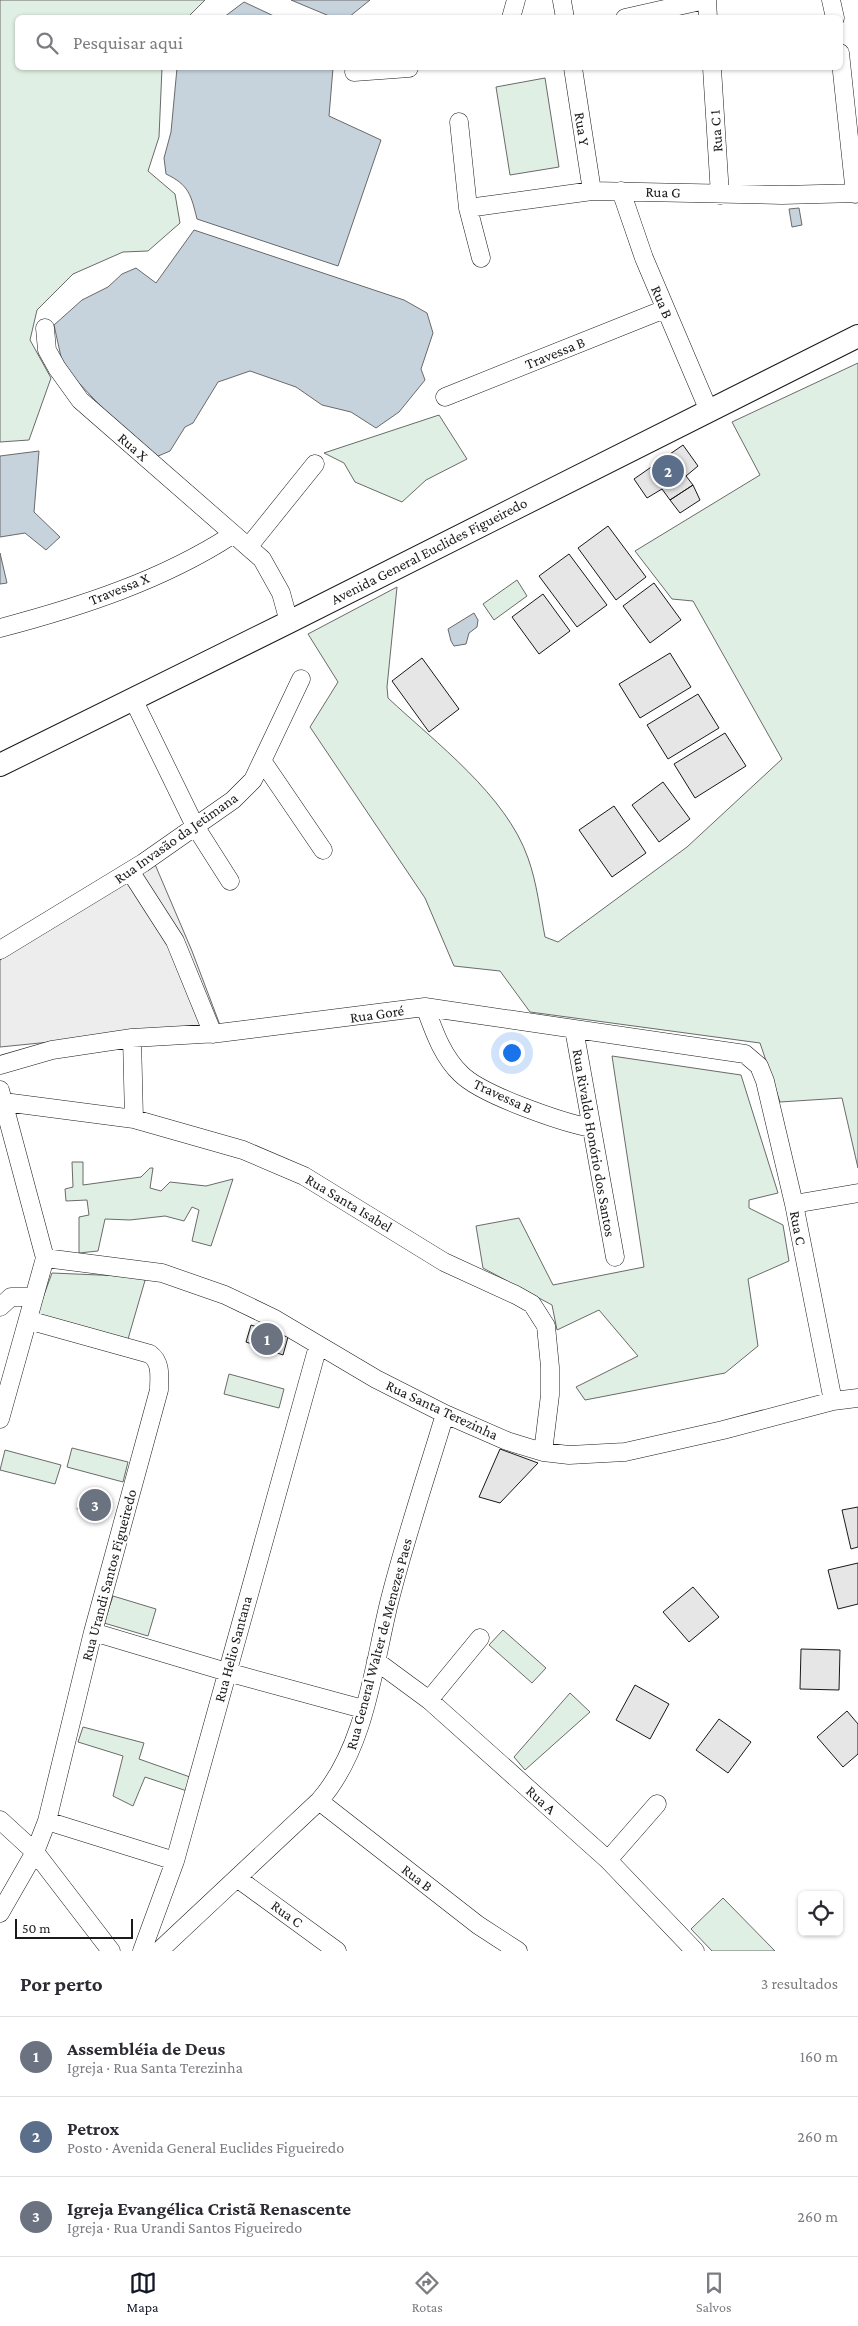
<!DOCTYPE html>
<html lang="pt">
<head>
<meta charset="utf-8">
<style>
	:root { --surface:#fff; --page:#f7f7f7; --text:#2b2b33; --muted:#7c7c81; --line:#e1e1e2; --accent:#111827 }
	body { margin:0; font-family:"Crimson Pro",serif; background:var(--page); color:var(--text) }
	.controls { position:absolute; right:15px; bottom:15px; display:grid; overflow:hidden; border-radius:8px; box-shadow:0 1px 4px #0004 }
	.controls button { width:45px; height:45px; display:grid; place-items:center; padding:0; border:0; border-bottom:1px solid var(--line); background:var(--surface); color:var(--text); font:25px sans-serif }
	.scale { position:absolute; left:15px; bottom:12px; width:118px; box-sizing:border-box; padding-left:5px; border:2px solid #1a1a1a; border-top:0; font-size:14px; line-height:18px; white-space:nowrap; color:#1a1a1a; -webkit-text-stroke:4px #fff; paint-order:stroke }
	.you { position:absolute; left:511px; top:1052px; width:18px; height:18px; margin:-12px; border:4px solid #fff; border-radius:50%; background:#1a73e8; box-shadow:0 0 0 8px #1a73e833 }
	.badge { display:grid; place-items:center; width:32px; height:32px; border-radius:50%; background:var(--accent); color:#fff; font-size:16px; font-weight:700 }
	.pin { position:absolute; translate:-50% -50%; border:2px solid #fff; box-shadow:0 1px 5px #0006 }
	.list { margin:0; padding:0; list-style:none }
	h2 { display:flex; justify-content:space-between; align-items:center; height:65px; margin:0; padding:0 20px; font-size:21px }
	h2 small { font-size:16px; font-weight:400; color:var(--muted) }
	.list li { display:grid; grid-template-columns:32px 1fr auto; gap:15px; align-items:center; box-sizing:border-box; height:80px; padding:0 20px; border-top:1px solid var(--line) }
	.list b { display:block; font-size:19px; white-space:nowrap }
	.list p { margin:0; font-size:16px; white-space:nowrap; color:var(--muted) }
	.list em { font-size:16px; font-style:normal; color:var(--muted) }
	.icon { flex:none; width:28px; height:28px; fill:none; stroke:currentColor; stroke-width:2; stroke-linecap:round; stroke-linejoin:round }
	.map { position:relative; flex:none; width:858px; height:1951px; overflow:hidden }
	.search { position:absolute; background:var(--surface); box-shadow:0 1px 4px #0004; left:15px; right:15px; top:15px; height:55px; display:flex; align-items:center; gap:12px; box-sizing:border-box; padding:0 18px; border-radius:8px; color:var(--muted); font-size:19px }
	.sheet { height:305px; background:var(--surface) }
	nav { display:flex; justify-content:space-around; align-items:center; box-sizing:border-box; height:70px; border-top:1px solid var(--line); background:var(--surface); font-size:14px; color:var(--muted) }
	nav a { display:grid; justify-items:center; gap:2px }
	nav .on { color:var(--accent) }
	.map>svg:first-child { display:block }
</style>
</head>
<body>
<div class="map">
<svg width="858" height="1951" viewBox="0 0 858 1951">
	<rect width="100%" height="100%" fill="#fff"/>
	<!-- green -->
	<path fill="#e0efe3" stroke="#6a6a6a" d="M0 0H205L188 17 18 18V68H162L159 137 148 171 175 194 180 223 148 251 123 252 73 274 37 310 30 340 51 378 29 440 0 442Z
		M545 78 559 167 510 175 496 87Z
		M858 363V1168L842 1098 780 1102 760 1043 530 1012 500 971 454 966 425 898 310 727 338 682 308 634 397 587 387 687 388 698C436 743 506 795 528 858 537 883 540 911 545 937L558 942 687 847 782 759 693 601 672 599 635 551 760 475 732 422Z
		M439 415 467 459 426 480 402 502 355 482 344 463 324 453Z
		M517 580 527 596 494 620 483 604Z
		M612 1056 741 1075 778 1193 749 1200V1208L783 1225 789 1261 748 1279 758 1346 725 1373 585 1400 576 1387 638 1356 599 1310 557 1330 552 1305 483 1268 476 1226 519 1218 553 1285 644 1267Z
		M72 1162H83V1185L141 1177 150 1168H153L150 1188 161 1191 170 1182 206 1186 233 1179 211 1246 192 1241 199 1210 192 1207 184 1221 165 1216 130 1220 105 1219 98 1251 79 1253V1217L89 1215 87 1200 66 1201 65 1189 73 1187Z
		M52 1273 146 1277 128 1339 37 1314Z
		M229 1374 284 1389 279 1408 224 1394Z
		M72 1448 128 1462 123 1482 67 1467Z
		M5 1450 61 1465 55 1484 0 1470Z
		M113 1596 156 1609 148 1636 104 1623Z
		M503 1630 546 1668 532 1683 489 1645Z
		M570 1693 590 1712 525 1770 514 1757Z
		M83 1727 144 1743 139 1759 190 1777 187 1791 145 1777 133 1806 113 1796 123 1756 78 1742Z
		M723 1898 775 1951H712L691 1929Z"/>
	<!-- parking -->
	<path fill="#ededed" stroke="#6a6a6a" d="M154 862 192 951 220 1025 0 1047V960Z"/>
	<!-- water -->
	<path fill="#c6d2dc" stroke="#6a6a6a" d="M291 0H370L349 17 334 18Z
		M244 2 276 17H224Z
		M177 68H333L329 116 381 140 338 266 197 219C191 195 189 185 166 174L164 158 171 132Z
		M799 208 802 225 792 227 789 209Z
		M194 230 404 300 427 313 433 333 421 369 425 380 399 412 376 428 351 412 322 405 296 387 250 371 218 382 193 423 185 427 170 451 156 457 106 412 63 366 54 325 82 300 108 287 122 274 136 268 156 283Z
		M39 451 34 512 60 537 46 550 25 533 0 537V456Z
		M0 553 7 583 0 584Z
		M474 613 478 620 477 627 469 633 466 644 454 646 451 641 448 629Z"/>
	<!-- building -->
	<path fill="#e6e6e6" stroke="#1a1a1a" d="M683 445 698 466 686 476 693 485 670 500 662 489 647 498 634 479Z
		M693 485 700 500 680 513 670 500Z
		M608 526 646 577 616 600 578 548Z
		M569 554 607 605 577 627 539 576Z
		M654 583 681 620 650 643 623 606Z
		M543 594 570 631 539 654 512 617Z
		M670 653 691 687 640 718 619 684Z
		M422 658 459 709 429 732 392 681Z
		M698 694 719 728 668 759 647 725Z
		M725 733 746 766 695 798 674 764Z
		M663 782 690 819 659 842 632 805Z
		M614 806 646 853 612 877 579 830Z
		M251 1325 288 1337 283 1355 246 1342Z
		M500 1449 538 1463 500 1503 479 1497Z
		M85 1495 112 1502 105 1514 77 1509Z
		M858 1507V1547L851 1549 842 1510Z
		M858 1563V1604L838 1609 828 1570Z
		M693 1587 719 1617 689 1642 663 1612Z
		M801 1649 840 1650 839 1690 800 1689Z
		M635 1685 669 1704 650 1739 616 1720Z
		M847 1711 858 1724V1754L843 1767 817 1737Z
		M719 1719 751 1742 728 1773 696 1750Z"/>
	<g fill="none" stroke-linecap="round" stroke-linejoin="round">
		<!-- minor casing -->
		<g stroke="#1a1a1a" stroke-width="19">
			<path id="minor" d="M707 0 708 18
				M831 0 835 18
				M562 1 565 18
				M511 18 516 0
				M625 18 705 0
				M840 53 855 194
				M573 68 592 191
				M712 68 720 195
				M354 72 409 68
				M459 122 468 208 481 258
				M621 191 644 258 709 411
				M468 208 592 191 782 195 858 193
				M45 328 47 350 57 368 80 400 262 559 281 593 289 622
				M445 397 665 309
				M249 546 315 464
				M0 628C80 607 163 580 232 535
				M133 699 195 826 230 881
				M263 762 323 850
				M130 871 175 941 213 1034
				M0 950 143 863 233 800 253 780 301 679
				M425 1007C434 1031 442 1056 461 1074 482 1095 561 1122 591 1128
				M574 1029 615 1257
				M132 1038 134 1119
				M0 1065 52 1050 132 1038 219 1033 425 1007 745 1054 759 1066 765 1081 794 1204 833 1401
				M0 1090 45 1258 0 1419
				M4 1102 134 1119 243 1150 304 1176 444 1262 516 1295 532 1304 546 1326 550 1367V1395L543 1452
				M794 1204 858 1193
				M45 1258 162 1273 225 1295 273 1318 376 1379 445 1414 507 1441 543 1452 569 1455 625 1452 723 1430 833 1401 858 1398
				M0 1307 11 1297H34
				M93 1632 227 1672 363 1709
				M376 1661 429 1700 608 1860 695 1951
				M429 1700 480 1638
				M319 1801 478 1925 518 1951
				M0 1820 35 1852 111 1951
				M47 1821 175 1861
				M608 1860 657 1804
				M237 1878 337 1951
				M0 1913 35 1852 47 1821 93 1632 159 1390C159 1377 162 1363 150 1354L28 1320
				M142 1951 175 1861 318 1346
				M159 1951 319 1801C365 1749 373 1669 389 1603 405 1539 426 1477 445 1414"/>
		</g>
		<!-- major casing -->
		<g stroke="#1a1a1a" stroke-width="24">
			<path id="major" d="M0 765 289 622 858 336"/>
		</g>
		<!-- minor -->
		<use href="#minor" stroke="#fff" stroke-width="18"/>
		<!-- major -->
		<use href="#major" stroke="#fff" stroke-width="22"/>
	</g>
	<g text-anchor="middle" stroke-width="4" stroke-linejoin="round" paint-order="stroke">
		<!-- street labels -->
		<g font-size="15" fill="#1a1a1a" stroke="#fff">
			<text transform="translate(582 129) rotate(81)" y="5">Rua Y</text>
			<text transform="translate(716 131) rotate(-94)" y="5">Rua C 1</text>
			<text transform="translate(663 192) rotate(2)" y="5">Rua G</text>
			<text transform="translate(662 302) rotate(67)" y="5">Rua B</text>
			<text transform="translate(555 353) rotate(-22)" y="5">Travessa B</text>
			<text transform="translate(133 447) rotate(41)" y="5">Rua X</text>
			<text transform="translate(429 551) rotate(-27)" y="5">Avenida General Euclides Figueiredo</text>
			<text transform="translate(119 589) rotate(-22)" y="5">Travessa X</text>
			<text transform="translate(176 838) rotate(-35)" y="5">Rua Invasão da Jetimana</text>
			<text transform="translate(377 1014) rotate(-8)" y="5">Rua Goré</text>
			<text transform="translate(503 1096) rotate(25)" y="5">Travessa B</text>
			<text transform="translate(594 1143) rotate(80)" y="5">Rua Rivaldo Honório dos Santos</text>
			<text transform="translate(349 1203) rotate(31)" y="5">Rua Santa Isabel</text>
			<text transform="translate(798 1228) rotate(79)" y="5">Rua C</text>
			<text transform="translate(442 1410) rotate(25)" y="5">Rua Santa Terezinha</text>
			<text transform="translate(109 1575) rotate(-75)" y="5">Rua Urandi Santos Figueiredo</text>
			<text transform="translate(379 1644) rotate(-75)" y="5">Rua General Walter de Menezes Paes</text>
			<text transform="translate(233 1649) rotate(-75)" y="5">Rua Helio Santana</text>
			<text transform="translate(541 1800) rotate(42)" y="5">Rua A</text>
			<text transform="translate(417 1878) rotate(38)" y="5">Rua B</text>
			<text transform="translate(287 1914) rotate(36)" y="5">Rua C</text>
		</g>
	</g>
</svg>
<div class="controls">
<button><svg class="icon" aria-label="locate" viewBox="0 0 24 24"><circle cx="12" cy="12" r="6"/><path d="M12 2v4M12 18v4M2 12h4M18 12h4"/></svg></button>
</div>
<div class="scale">50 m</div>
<div class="you"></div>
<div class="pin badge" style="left:267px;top:1339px;background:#6b7280">1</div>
<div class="pin badge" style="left:668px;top:471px;background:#5c6f8a">2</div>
<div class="pin badge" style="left:95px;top:1505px;background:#6b7280">3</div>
<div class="search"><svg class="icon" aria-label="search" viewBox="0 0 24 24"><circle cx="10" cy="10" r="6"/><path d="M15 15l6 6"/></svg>Pesquisar aqui</div>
</div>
<section class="sheet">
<h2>Por perto<small>3 resultados</small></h2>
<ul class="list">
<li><span class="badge" style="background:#6b7280">1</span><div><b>Assembléia de Deus</b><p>Igreja · Rua Santa Terezinha</p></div><em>160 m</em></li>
<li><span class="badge" style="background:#5c6f8a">2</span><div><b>Petrox</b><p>Posto · Avenida General Euclides Figueiredo</p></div><em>260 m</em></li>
<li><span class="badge" style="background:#6b7280">3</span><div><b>Igreja Evangélica Cristã Renascente</b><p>Igreja · Rua Urandi Santos Figueiredo</p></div><em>260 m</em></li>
</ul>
</section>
<nav>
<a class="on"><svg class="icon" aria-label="map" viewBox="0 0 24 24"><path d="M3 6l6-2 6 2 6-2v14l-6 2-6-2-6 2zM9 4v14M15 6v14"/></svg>Mapa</a>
<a><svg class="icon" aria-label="directions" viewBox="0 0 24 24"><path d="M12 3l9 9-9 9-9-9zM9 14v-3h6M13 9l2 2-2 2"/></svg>Rotas</a>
<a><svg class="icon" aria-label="saved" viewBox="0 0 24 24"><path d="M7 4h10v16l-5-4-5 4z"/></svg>Salvos</a>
</nav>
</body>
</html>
